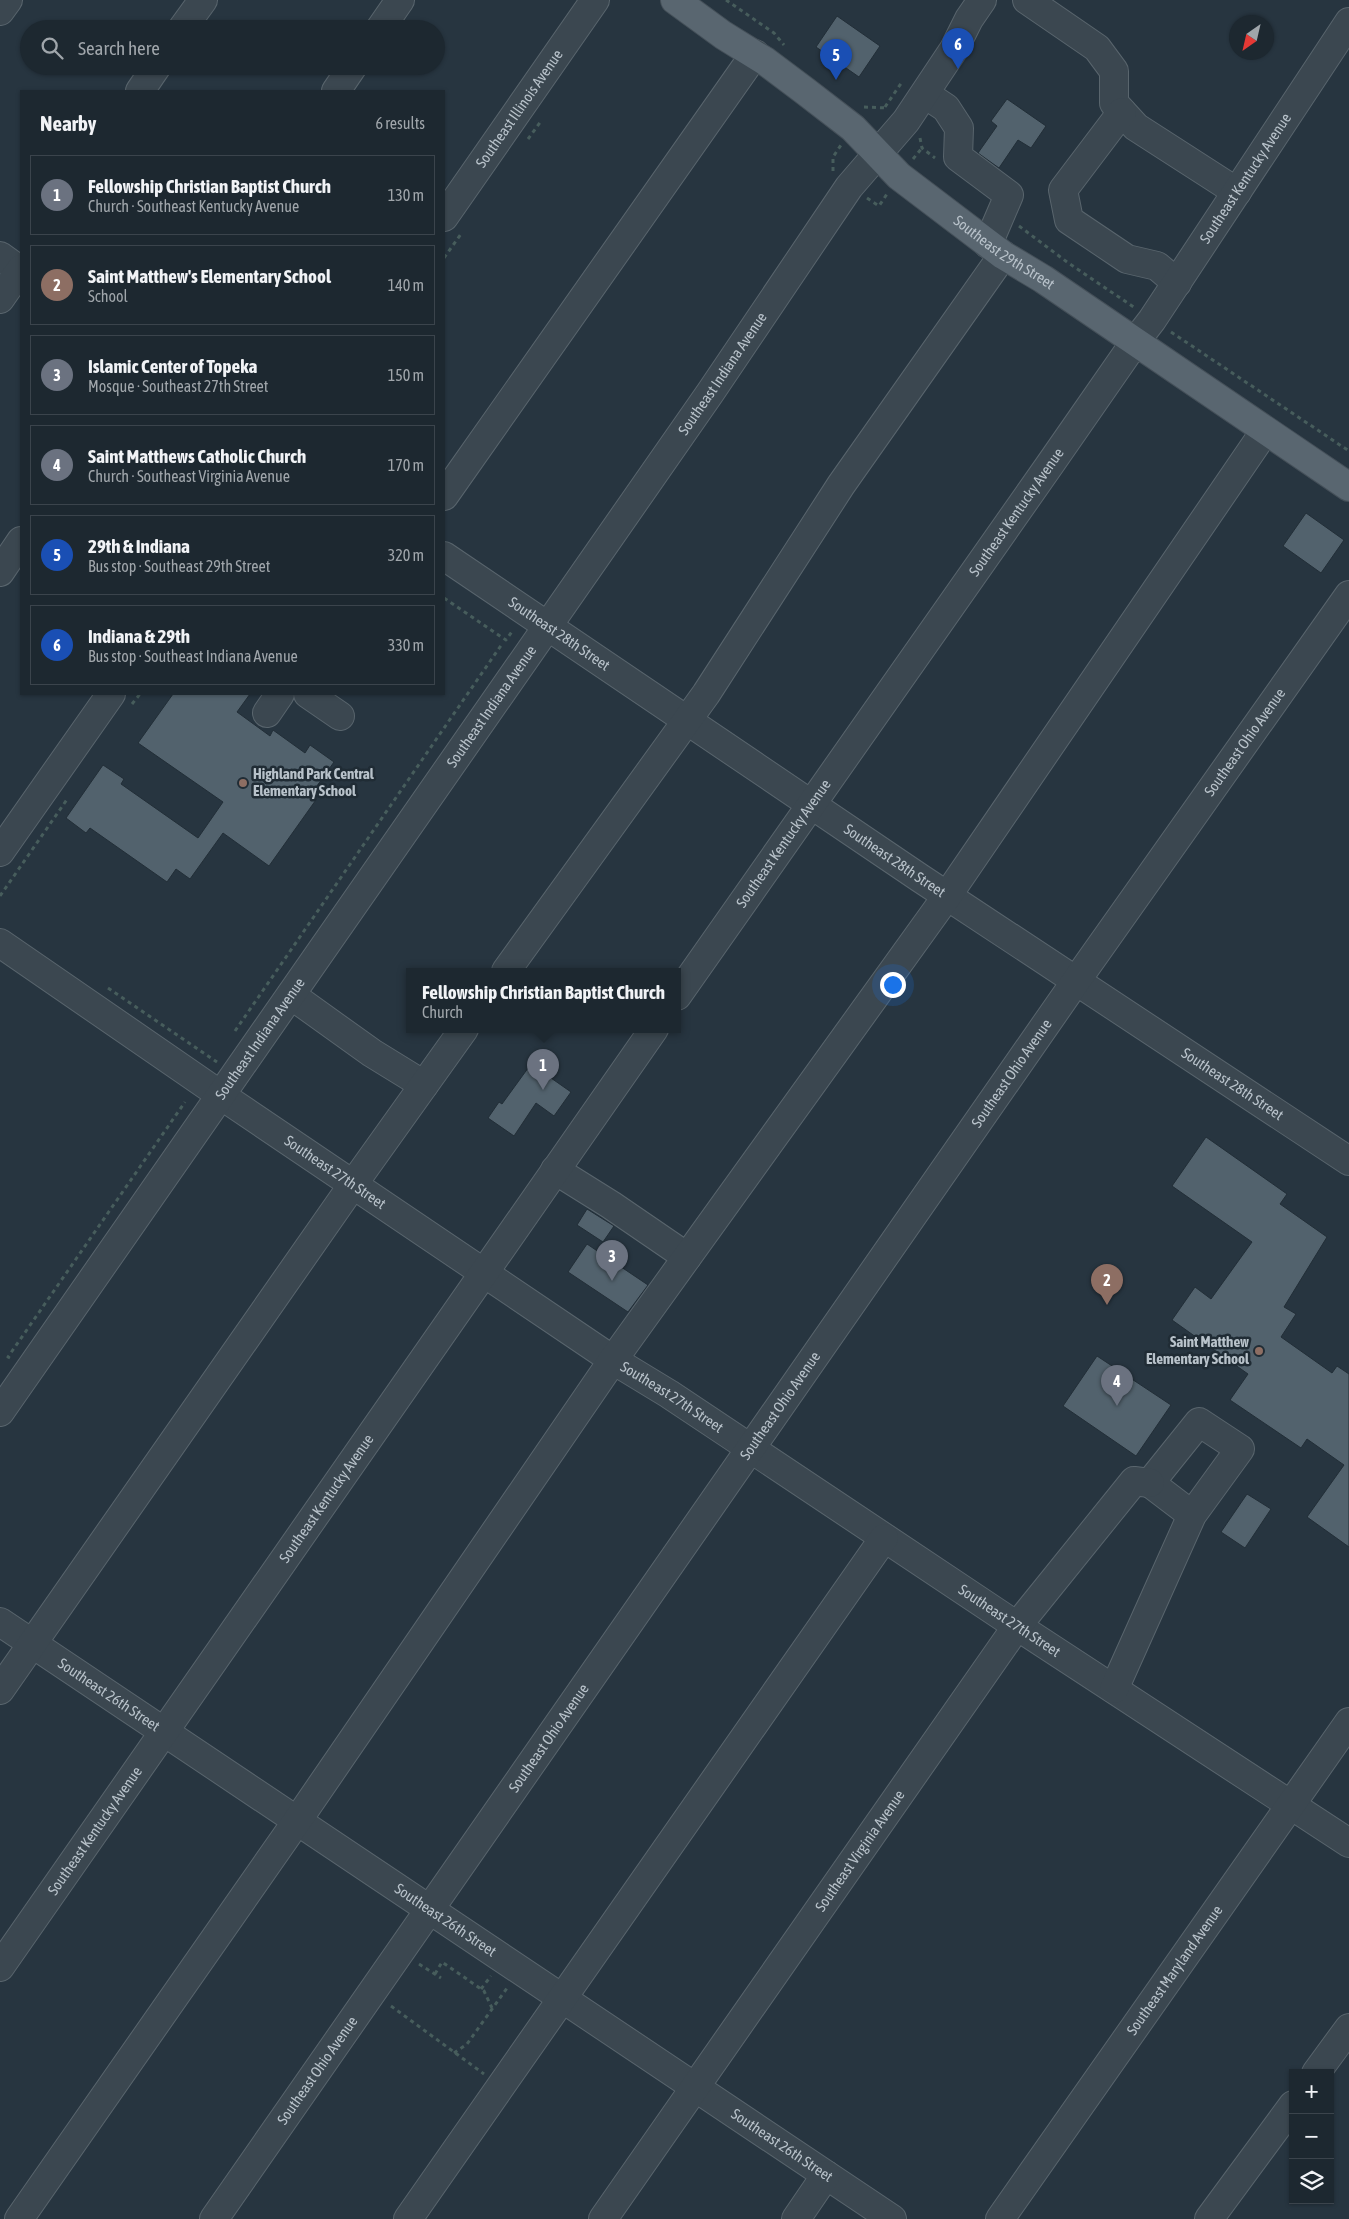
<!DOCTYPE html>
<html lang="en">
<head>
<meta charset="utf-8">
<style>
	:root { --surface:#1d2830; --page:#253038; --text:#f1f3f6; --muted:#a0a6ab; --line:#3b444c; --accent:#1a73e8 }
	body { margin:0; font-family:"Asap Condensed",sans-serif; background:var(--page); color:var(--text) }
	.controls { position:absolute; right:15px; bottom:15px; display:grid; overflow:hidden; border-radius:0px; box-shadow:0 1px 4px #0004 }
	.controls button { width:45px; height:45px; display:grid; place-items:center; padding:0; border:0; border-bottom:1px solid var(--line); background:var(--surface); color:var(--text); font:25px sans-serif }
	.compass { position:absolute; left:1229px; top:15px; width:45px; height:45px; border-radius:50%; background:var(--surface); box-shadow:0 1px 4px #0004; rotate:214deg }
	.you { position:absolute; left:892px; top:984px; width:18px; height:18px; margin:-12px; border:4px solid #fff; border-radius:50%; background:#1a73e8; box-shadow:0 0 0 8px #1a73e833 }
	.badge { display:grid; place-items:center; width:32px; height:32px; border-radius:50%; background:var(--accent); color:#fff; font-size:16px; font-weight:700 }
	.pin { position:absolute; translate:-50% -41px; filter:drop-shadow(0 1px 2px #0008) }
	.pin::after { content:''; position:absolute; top:26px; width:18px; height:15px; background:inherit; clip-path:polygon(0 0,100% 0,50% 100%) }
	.popup { position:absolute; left:406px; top:968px; width:275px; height:65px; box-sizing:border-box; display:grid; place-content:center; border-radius:0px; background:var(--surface); filter:drop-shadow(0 1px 4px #0005); font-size:16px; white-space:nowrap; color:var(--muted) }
	.popup b { font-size:19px; color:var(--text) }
	.popup::after { content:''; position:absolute; left:50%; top:100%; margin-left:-10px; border:10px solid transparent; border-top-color:var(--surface) }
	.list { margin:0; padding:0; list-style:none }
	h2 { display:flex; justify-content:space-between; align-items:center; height:65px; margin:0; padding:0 20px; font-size:21px }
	h2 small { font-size:16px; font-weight:400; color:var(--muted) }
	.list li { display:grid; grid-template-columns:32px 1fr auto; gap:15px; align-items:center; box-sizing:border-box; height:80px; margin:0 10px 10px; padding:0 10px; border:1px solid var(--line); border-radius:0px }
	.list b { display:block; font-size:19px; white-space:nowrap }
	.list p { margin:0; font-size:16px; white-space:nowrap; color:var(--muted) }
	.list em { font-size:16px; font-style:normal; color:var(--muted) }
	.icon { flex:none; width:28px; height:28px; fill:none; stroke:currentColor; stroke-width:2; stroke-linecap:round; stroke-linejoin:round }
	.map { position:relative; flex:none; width:1349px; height:2219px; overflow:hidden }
	.search { position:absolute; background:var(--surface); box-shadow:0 1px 4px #0004; left:20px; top:20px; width:425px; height:55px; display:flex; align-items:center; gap:12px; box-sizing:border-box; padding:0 18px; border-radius:28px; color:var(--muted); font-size:19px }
	.panel { position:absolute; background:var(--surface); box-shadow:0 1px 4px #0004; left:20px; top:90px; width:425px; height:605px; border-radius:0px }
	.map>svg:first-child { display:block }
</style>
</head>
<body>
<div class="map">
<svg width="1349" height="2219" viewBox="0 0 1349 2219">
	<rect width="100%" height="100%" fill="#273540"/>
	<!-- building -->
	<path fill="#52626d" stroke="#222e37" d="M837 16 880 46 859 77 816 47Z
		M1007 99 1046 126 1031 148 1018 140 999 168 978 153 997 126 991 121Z
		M1306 513 1344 540 1321 573 1283 546Z
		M173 694H250L237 712 270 736 273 730 305 753 310 745 334 762 312 793 318 797 269 866 223 833 190 879 176 869 167 882 90 828 86 833 66 818 103 765 124 779 121 784 198 838 223 802 138 743Z
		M531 1064 571 1092 554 1116 536 1103 514 1136 488 1118 499 1102 502 1104Z
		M1206 1137 1287 1194 1280 1204 1327 1237 1284 1307 1296 1314 1281 1337 1332 1373 1337 1366 1349 1374V1547L1307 1517 1344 1465 1307 1439 1301 1448 1230 1400 1248 1374 1172 1320 1195 1287 1211 1299 1252 1242 1172 1186Z
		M587 1209 614 1226 603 1242 577 1225Z
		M587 1244 648 1285 628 1312 568 1272Z
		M1097 1356 1171 1405 1136 1456 1063 1406Z
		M1247 1494 1271 1509 1245 1548 1221 1532Z"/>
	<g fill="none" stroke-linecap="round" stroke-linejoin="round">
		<!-- minor casing -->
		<g stroke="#59656d" stroke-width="30">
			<g id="minor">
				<path d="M1027 0 1097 48 1114 71V103L1136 127 1237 192"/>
				<path d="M0 11 8 0"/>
				<path d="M182 29 203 0"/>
				<path d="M380 29 400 0"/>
				<path d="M140 91 157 66"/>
				<path d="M336 91 353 66"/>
				<path d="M925 94 946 108 959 128 958 157 1009 195 988 244"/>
				<path d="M1122 112 1063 190 1069 220 1127 259 1157 266 1177 283"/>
				<path id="s1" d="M444 217 595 0"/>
				<path d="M0 256 21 271"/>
				<path d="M0 299 21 269"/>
				<path d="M444 496 755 54"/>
				<path id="s2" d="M444 556 920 878 1349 1161"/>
				<path d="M0 572 21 541"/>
				<path d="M308 694 340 716"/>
				<path d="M267 713 280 694"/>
				<path d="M0 852 111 694"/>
				<path id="s3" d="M0 943 222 1096 613 1360 669 1394 1017 1626 1349 1843"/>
				<path d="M506 971 706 694 841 485 1003 255"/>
				<path d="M291 995 372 1053 424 1085"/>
				<path id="s4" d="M677 996C829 777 984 561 1135 342L1152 320 1349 22"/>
				<path d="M555 1170 611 1205 687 1257"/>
				<path id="s5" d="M0 1412 710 393 849 187 906 121 954 49 969 19 982 0"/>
				<path id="s6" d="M0 1622 892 2219"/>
				<path d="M1114 1689 1192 1515 1240 1449 1199 1422 1150 1483 1192 1515"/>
				<path d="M0 1690 354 1183 464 1029"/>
				<path id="s7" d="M0 1967 654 1029"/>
				<path d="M1316 2073 1349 2028"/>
				<path d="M19 2219 297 1821 613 1360 947 896 1265 431"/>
				<path id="s8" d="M214 2219 1076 981 1349 595"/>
				<path d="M408 2219 884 1538"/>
				<path id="s9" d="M603 2219 1017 1626 1134 1481 1150 1483"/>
				<path d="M796 2219 826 2175"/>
				<path id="s10" d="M1000 2219 1349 1722"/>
				<path d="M1209 2219 1293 2105"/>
			</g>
		</g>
		<!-- major casing -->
		<g stroke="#455059" stroke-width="30">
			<g id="major">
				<path id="s11" d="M675 0 723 35 765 61 805 91 853 128 899 176 1003 255 1043 279 1349 487"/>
			</g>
		</g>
		<!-- path -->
		<path stroke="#475d5c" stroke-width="3" stroke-dasharray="4 4" stroke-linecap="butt" d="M726 0 774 33 784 45
			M864 107 887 108
			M885 107 902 82
			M920 138 922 148 935 158
			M528 139 541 121
			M913 159 922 148
			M833 171V157L841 145
			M867 198 879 206 887 194
			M1019 226 1067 262 1135 308
			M444 258 461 234
			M1171 332 1349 451
			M444 598 506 640 513 630
			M132 704 140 694
			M0 896 68 798
			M108 988 217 1062
			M235 1031 502 644
			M10 1358 8 1357 185 1102
			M419 1964 441 1978
			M435 1974 442 1962 484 1991 492 2008
			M481 1989 491 1976
			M391 2006 484 2074
			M454 2053 467 2044 507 1988"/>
		<!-- minor -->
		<use href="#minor" stroke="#3b4750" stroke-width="28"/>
		<!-- major -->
		<use href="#major" stroke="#596670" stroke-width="28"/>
	</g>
	<!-- markers -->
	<g fill="#8d6e63" stroke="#202c35" stroke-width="2">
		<circle cx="243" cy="783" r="5"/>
		<circle cx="1259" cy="1351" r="5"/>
	</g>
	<g text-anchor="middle" stroke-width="5" stroke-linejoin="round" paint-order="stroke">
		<!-- street labels -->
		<g font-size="15" fill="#b8c2ca" stroke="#202c35">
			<text dy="5" stroke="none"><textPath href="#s1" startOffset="132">Southeast Illinois Avenue</textPath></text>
			<text dy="5" stroke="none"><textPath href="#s4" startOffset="996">Southeast Kentucky Avenue</textPath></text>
			<text dy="5" stroke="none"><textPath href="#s11" startOffset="416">Southeast 29th Street</textPath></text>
			<text dy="5" stroke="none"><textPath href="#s5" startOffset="1265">Southeast Indiana Avenue</textPath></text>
			<text dy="5" stroke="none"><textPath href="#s4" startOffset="591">Southeast Kentucky Avenue</textPath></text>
			<text dy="5" stroke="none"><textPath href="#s2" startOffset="139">Southeast 28th Street</textPath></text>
			<text dy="5" stroke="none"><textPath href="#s5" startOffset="860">Southeast Indiana Avenue</textPath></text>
			<text dy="5" stroke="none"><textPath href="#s8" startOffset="1801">Southeast Ohio Avenue</textPath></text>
			<text dy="5" stroke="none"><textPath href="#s4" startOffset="186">Southeast Kentucky Avenue</textPath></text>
			<text dy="5" stroke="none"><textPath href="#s2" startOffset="544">Southeast 28th Street</textPath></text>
			<text dy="5" stroke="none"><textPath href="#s5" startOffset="455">Southeast Indiana Avenue</textPath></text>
			<text dy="5" stroke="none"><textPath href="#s8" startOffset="1396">Southeast Ohio Avenue</textPath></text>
			<text dy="5" stroke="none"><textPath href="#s2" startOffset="949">Southeast 28th Street</textPath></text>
			<text dy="5" stroke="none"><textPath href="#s3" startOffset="406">Southeast 27th Street</textPath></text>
			<text dy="5" stroke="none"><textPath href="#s3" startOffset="811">Southeast 27th Street</textPath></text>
			<text dy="5" stroke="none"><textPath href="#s8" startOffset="991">Southeast Ohio Avenue</textPath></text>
			<text dy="5" stroke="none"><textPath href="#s7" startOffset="571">Southeast Kentucky Avenue</textPath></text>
			<text dy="5" stroke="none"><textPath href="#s3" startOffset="1216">Southeast 27th Street</textPath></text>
			<text dy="5" stroke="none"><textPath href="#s6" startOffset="131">Southeast 26th Street</textPath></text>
			<text dy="5" stroke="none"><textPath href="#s8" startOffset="586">Southeast Ohio Avenue</textPath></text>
			<text dy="5" stroke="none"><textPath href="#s7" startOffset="166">Southeast Kentucky Avenue</textPath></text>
			<text dy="5" stroke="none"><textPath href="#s9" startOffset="449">Southeast Virginia Avenue</textPath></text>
			<text dy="5" stroke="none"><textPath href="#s6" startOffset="536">Southeast 26th Street</textPath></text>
			<text dy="5" stroke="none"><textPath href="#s10" startOffset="304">Southeast Maryland Avenue</textPath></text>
			<text dy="5" stroke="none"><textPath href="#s8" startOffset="181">Southeast Ohio Avenue</textPath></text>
			<text dy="5" stroke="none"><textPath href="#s6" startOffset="941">Southeast 26th Street</textPath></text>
		</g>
		<!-- poi labels -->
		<g font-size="15" font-weight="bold" fill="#b8c2ca" stroke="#202c35" text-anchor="start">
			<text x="253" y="779">Highland Park Central<tspan x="253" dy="17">Elementary School</tspan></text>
			<text x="1249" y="1347" text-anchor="end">Saint Matthew<tspan x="1249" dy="17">Elementary School</tspan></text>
		</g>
	</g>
</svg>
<div class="controls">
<button>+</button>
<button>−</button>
<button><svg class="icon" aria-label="layers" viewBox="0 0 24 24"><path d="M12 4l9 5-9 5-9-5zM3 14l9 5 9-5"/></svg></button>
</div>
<svg class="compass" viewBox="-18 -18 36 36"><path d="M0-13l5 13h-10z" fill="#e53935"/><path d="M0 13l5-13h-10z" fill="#a0a6ab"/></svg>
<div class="you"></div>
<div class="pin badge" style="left:543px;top:1090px;background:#6b7280">1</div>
<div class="popup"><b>Fellowship Christian Baptist Church</b>Church</div>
<div class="pin badge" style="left:1107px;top:1305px;background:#8d6e63">2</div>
<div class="pin badge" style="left:612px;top:1281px;background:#6b7280">3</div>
<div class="pin badge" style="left:1117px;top:1406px;background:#6b7280">4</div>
<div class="pin badge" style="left:836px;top:80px;background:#1a4fb4">5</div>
<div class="pin badge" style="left:958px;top:69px;background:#1a4fb4">6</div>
<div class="search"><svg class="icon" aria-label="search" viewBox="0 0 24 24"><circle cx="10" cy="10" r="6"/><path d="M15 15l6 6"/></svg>Search here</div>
<section class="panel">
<h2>Nearby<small>6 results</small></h2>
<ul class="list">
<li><span class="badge" style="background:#6b7280">1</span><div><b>Fellowship Christian Baptist Church</b><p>Church · Southeast Kentucky Avenue</p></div><em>130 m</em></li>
<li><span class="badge" style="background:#8d6e63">2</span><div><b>Saint Matthew's Elementary School</b><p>School</p></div><em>140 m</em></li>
<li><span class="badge" style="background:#6b7280">3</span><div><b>Islamic Center of Topeka</b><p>Mosque · Southeast 27th Street</p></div><em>150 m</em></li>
<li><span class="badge" style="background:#6b7280">4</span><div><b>Saint Matthews Catholic Church</b><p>Church · Southeast Virginia Avenue</p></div><em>170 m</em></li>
<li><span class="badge" style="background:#1a4fb4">5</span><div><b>29th &amp; Indiana</b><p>Bus stop · Southeast 29th Street</p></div><em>320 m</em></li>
<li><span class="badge" style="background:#1a4fb4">6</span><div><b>Indiana &amp; 29th</b><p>Bus stop · Southeast Indiana Avenue</p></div><em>330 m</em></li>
</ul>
</section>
</div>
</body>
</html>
